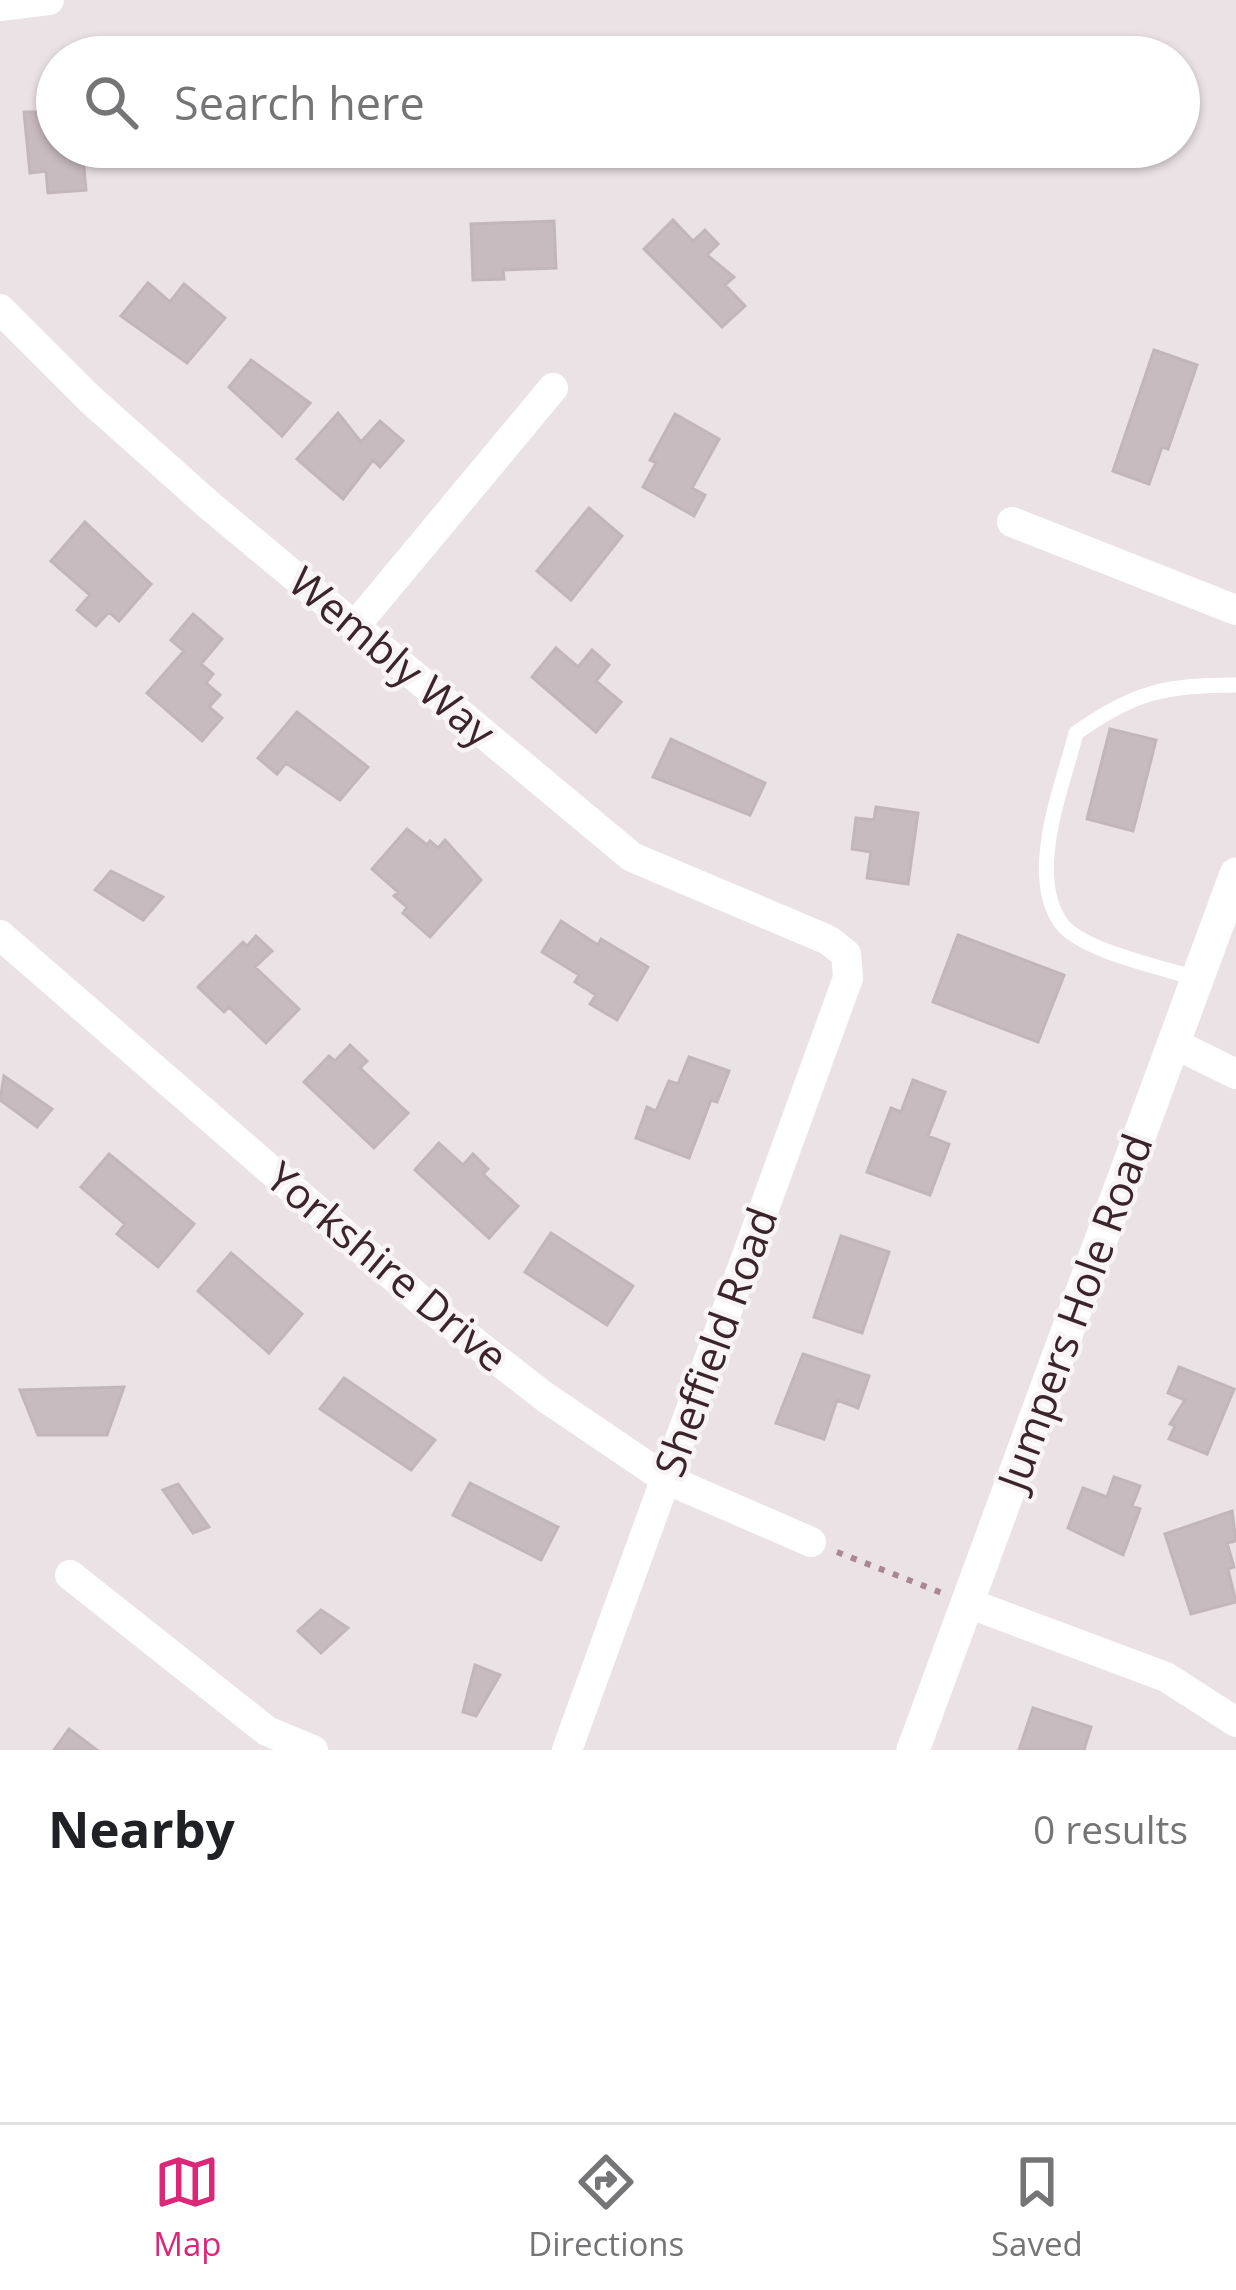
<!DOCTYPE html>
<html lang="en">
<head>
<meta charset="utf-8">
<style>
	:root { --surface:#fff; --page:#f2f2f2; --text:#202124; --muted:#757577; --line:#e0e0e0; --accent:#db2777 }
	body { margin:0; font-family:"Open Sans",sans-serif; background:var(--page); color:var(--text) }
	.list { margin:0; padding:0; list-style:none }
	h2 { display:flex; justify-content:space-between; align-items:center; height:156px; margin:0; padding:0 48px; font-size:51px }
	h2 small { font-size:39px; font-weight:400; color:var(--muted) }
	.icon { flex:none; width:66px; height:66px; fill:none; stroke:currentColor; stroke-width:2; stroke-linecap:round; stroke-linejoin:round }
	.map { position:relative; flex:none; width:1236px; height:1750px; overflow:hidden }
	.search { position:absolute; background:var(--surface); box-shadow:0 3px 9px #0004; left:36px; right:36px; top:36px; height:132px; display:flex; align-items:center; gap:30px; box-sizing:border-box; padding:0 42px; border-radius:66px; color:var(--muted); font-size:45px }
	.sheet { height:372px; background:var(--surface) }
	nav { display:flex; justify-content:space-around; align-items:center; box-sizing:border-box; height:168px; border-top:3px solid var(--line); background:var(--surface); font-size:33px; color:var(--muted) }
	nav a { display:grid; justify-items:center; gap:6px }
	nav .on { color:var(--accent) }
	.map>svg:first-child { display:block }
</style>
</head>
<body>
<div class="map">
<svg width="1236" height="1750" viewBox="0 0 1236 1750">
	<rect width="100%" height="100%" fill="#ebe2e6"/>
	<!-- building -->
	<path fill="#c8bbc0" stroke="#c3b6bb" stroke-width="3" d="M57 81V147H82L86 190 48 193 46 171 30 173 24 112H52L49 82Z
		M673 220 693 241 705 230 718 244 707 255 734 277 725 285 745 306 722 327 644 249Z
		M554 221 556 268 503 270 504 279 473 280 471 224Z
		M148 283 170 302 184 284 225 318 187 363 121 316Z
		M1154 350 1197 365 1168 449 1162 447 1149 484 1113 471Z
		M251 360 310 403 282 436 229 387Z
		M338 413 361 442 380 421 403 441 380 467 373 460 343 499 297 459Z
		M675 414 719 439 692 488 705 495 694 516 643 487 656 463 650 460Z
		M589 508 622 536 571 600 537 571Z
		M85 522 151 584 119 621 109 612 96 626 77 610 90 595 51 561Z
		M193 614 222 639 201 664 213 674 206 683 220 695 209 707 222 718 202 741 147 693 184 651 171 640Z
		M556 648 578 667 592 650 609 665 596 681 621 702 596 732 532 677Z
		M297 712 368 767 340 800 286 763 277 774 258 758Z
		M1110 729 1156 740 1133 831 1087 819Z
		M671 739 765 783 750 815 653 777Z
		M876 807 918 813 908 884 867 878 871 852 852 849 856 818 874 820Z
		M407 829 427 845 430 841 438 848 445 840 481 880 430 937 403 913 407 907 394 896 398 892 372 869Z
		M111 871 163 897 143 920 95 890Z
		M561 921 598 945 601 939 648 967 617 1020 590 1004 596 995 575 982 579 975 542 952Z
		M958 935 1064 975 1038 1042 933 1002Z
		M256 936 272 951 255 967 299 1009 266 1043 229 1007 224 1012 198 987 243 942 247 946Z
		M350 1045 367 1061 360 1068 408 1113 374 1148 304 1082 329 1056 335 1061Z
		M689 1057 729 1071 717 1102 711 1100 689 1158 636 1138 647 1107 656 1111 669 1081 678 1084Z
		M4 1076 52 1109 37 1127 0 1100Z
		M913 1080 945 1092 928 1136 949 1144 930 1195 867 1172 891 1108 901 1112Z
		M439 1143 463 1165 473 1154 488 1169 483 1174 518 1206 489 1238 415 1170Z
		M109 1154 194 1224 158 1267 117 1234 125 1224 81 1187Z
		M551 1233 633 1286 607 1325 525 1272Z
		M841 1236 889 1252 862 1333 814 1317Z
		M231 1253 302 1314 269 1353 198 1291Z
		M803 1354 869 1376 858 1408 837 1400 824 1439 776 1423Z
		M1179 1367 1234 1389 1207 1454 1169 1439 1175 1426 1170 1424 1185 1400 1168 1393Z
		M344 1378 435 1440 411 1470 320 1409Z
		M124 1387 107 1435H38L20 1390Z
		M1114 1477 1140 1486 1132 1506 1140 1509 1123 1555 1068 1528 1083 1488 1107 1497Z
		M470 1483 558 1527 541 1560 453 1515Z
		M178 1484 209 1527 193 1533 163 1490Z
		M1232 1511 1236 1541 1227 1543 1234 1567 1228 1569 1236 1602 1191 1614 1165 1534Z
		M321 1610 348 1628 321 1653 298 1631Z
		M475 1665 500 1675 476 1716 463 1712Z
		M1033 1708 1091 1727 1084 1750H1019Z
		M69 1729 97 1750H54Z"/>
	<g fill="none" stroke-linecap="round" stroke-linejoin="round">
		<!-- path -->
		<path stroke="#aa8792" stroke-width="6" stroke-dasharray="6 9" stroke-linecap="butt" d="M837 1552 942 1593"/>
		<!-- service -->
		<path stroke="#fff" stroke-width="15" d="M1198 979C1165 968 1081 951 1061 923 1026 873 1063 786 1076 733 1134 692 1165 685 1236 685"/>
		<!-- minor -->
		<path stroke="#fff" stroke-width="30" d="M0 6 49 0
			M0 309 90 399 210 506 632 857 828 940 846 954 848 978 567 1750
			M1012 522 1236 610
			M355 626 553 388
			M0 935 425 1304 545 1397 666 1479 811 1542
			M1175 1044 1236 1074
			M70 1575 267 1731 313 1750
			M968 1603 1166 1677 1236 1722"/>
		<!-- secondary -->
		<path stroke="#fff" stroke-width="33" d="M913 1750 1236 874"/>
	</g>
	<g text-anchor="middle" stroke-width="9" stroke-linejoin="round" paint-order="stroke">
		<!-- street labels -->
		<g font-size="42" fill="#3a252a" stroke="#f8f3f5">
			<text transform="translate(392 657) rotate(40)" y="15">Wembly Way</text>
			<text transform="translate(387 1267) rotate(40)" y="15">Yorkshire Drive</text>
			<text transform="translate(1075 1312) rotate(-70)" y="15">Jumpers Hole Road</text>
			<text transform="translate(716 1342) rotate(-70)" y="15">Sheffield Road</text>
		</g>
	</g>
</svg>
<div class="search"><svg class="icon" aria-label="search" viewBox="0 0 24 24"><circle cx="10" cy="10" r="6"/><path d="M15 15l6 6"/></svg>Search here</div>
</div>
<section class="sheet">
<h2>Nearby<small>0 results</small></h2>
<ul class="list">
</ul>
</section>
<nav>
<a class="on"><svg class="icon" aria-label="map" viewBox="0 0 24 24"><path d="M3 6l6-2 6 2 6-2v14l-6 2-6-2-6 2zM9 4v14M15 6v14"/></svg>Map</a>
<a><svg class="icon" aria-label="directions" viewBox="0 0 24 24"><path d="M12 3l9 9-9 9-9-9zM9 14v-3h6M13 9l2 2-2 2"/></svg>Directions</a>
<a><svg class="icon" aria-label="saved" viewBox="0 0 24 24"><path d="M7 4h10v16l-5-4-5 4z"/></svg>Saved</a>
</nav>
</body>
</html>
